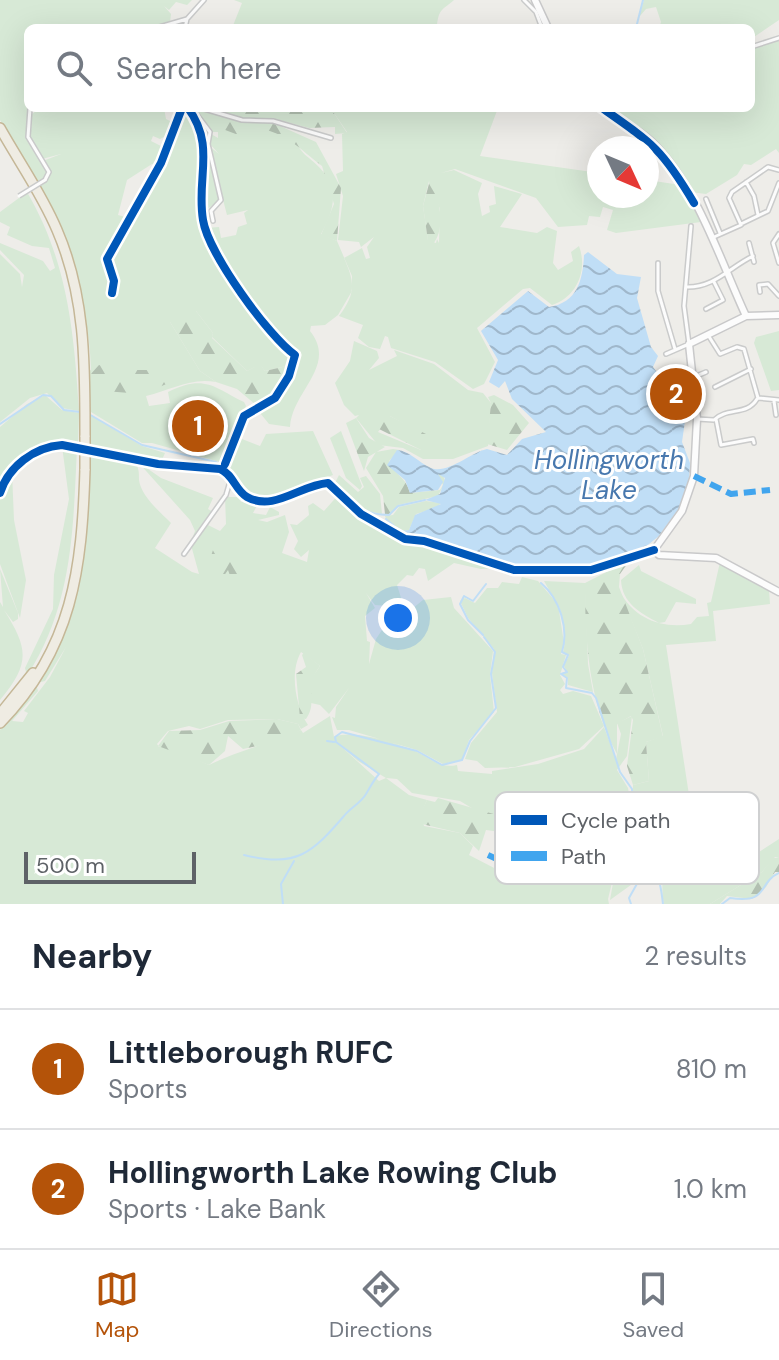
<!DOCTYPE html>
<html lang="en">
<head>
<meta charset="utf-8">
<style>
	:root { --surface:#fff; --page:#f6f6f7; --text:#1f2937; --muted:#747a83; --line:#e0e1e3; --accent:#b45309 }
	body { margin:0; font-family:"DM Sans",sans-serif; background:var(--page); color:var(--text) }
	.compass { position:absolute; left:587px; top:136px; width:72px; height:72px; border-radius:50%; background:var(--surface); box-shadow:0 8px 32px #0002; rotate:134deg }
	.scale { position:absolute; left:24px; bottom:20px; width:172px; box-sizing:border-box; padding-left:8px; border:4px solid #5e6267; border-top:0; font-size:22px; line-height:28px; white-space:nowrap; color:#5e6267; -webkit-text-stroke:6px #fff; paint-order:stroke }
	.you { position:absolute; left:398px; top:618px; width:28px; height:28px; margin:-20px; border:6px solid #fff; border-radius:50%; background:#1a73e8; box-shadow:0 0 0 12px #1a73e833 }
	.badge { display:grid; place-items:center; width:52px; height:52px; border-radius:50%; background:var(--accent); color:#fff; font-size:26px; font-weight:700 }
	.pin { position:absolute; translate:-50% -50%; border:4px solid #fff; box-shadow:0 2px 8px #0006 }
	.list { margin:0; padding:0; list-style:none }
	h2 { display:flex; justify-content:space-between; align-items:center; height:104px; margin:0; padding:0 32px; font-size:34px }
	h2 small { font-size:26px; font-weight:400; color:var(--muted) }
	.list li { display:grid; grid-template-columns:52px 1fr auto; gap:24px; align-items:center; box-sizing:border-box; height:120px; padding:0 32px; border-top:2px solid var(--line) }
	.list b { display:block; font-size:30px; white-space:nowrap }
	.list p { margin:0; font-size:26px; white-space:nowrap; color:var(--muted) }
	.list em { font-size:26px; font-style:normal; color:var(--muted) }
	.icon { flex:none; width:44px; height:44px; fill:none; stroke:currentColor; stroke-width:2; stroke-linecap:round; stroke-linejoin:round }
	.map { position:relative; flex:none; width:779px; height:904px; overflow:hidden }
	.search { position:absolute; background:var(--surface); box-shadow:0 8px 32px #0002; left:24px; right:24px; top:24px; height:88px; display:flex; align-items:center; gap:20px; box-sizing:border-box; padding:0 28px; border-radius:12px; color:var(--muted); font-size:30px }
	.sheet { height:344px; background:var(--surface) }
	nav { display:flex; justify-content:space-around; align-items:center; box-sizing:border-box; height:112px; border-top:2px solid var(--line); background:var(--surface); font-size:22px; color:var(--muted) }
	nav a { display:grid; justify-items:center; gap:4px }
	nav .on { color:var(--accent) }
	.map>svg:first-child { display:block }
</style>
</head>
<body>
<div class="map">
<svg width="779" height="904" viewBox="0 0 779 904">
	<defs>
		<pattern id="forest-firs" width="22" height="20" patternUnits="userSpaceOnUse" patternTransform="scale(2)"><rect width="22" height="20" fill="#d7e9d6"/><path d="M5 1l3.5 6h-7zM16 11l3.5 6h-7z" fill="#b2c0b1"/></pattern>
		<pattern id="water-waves" width="16" height="10" patternUnits="userSpaceOnUse" patternTransform="scale(2)"><rect width="16" height="10" fill="#c0def6"/><path d="M0 5q4-4 8 0t8 0" fill="none" stroke="#9fb7cb"/></pattern>
	</defs>
	<rect width="100%" height="100%" fill="#eeede9"/>
	<!-- green -->
	<path fill="#d7e9d6" fill-rule="evenodd" d="M0 0H192L187 5 176 2 169 10 164 6 171 14 170 22 153 28H28L27 138 49 176 37 184 0 120Z
		M234 0H454C443 10 439 8 437 25L448 28H232L242 3Z
		M644 0H779V20L751 39V28H659L661 22 656 7 646 9 639 17Z
		M779 39V153L776 149 751 165 744 164 737 175 706 194 690 192 668 158 605 108H751V48Z
		M40 108H164L166 119 174 123 170 134 160 139 153 136 151 141 165 148 158 166 152 164 127 180 118 215 129 218 108 258 161 167 183 108 193 117 205 147 188 108 207 128V147L220 200 203 212 201 178 205 148C201 168 194 209 203 228 222 274 257 319 294 356L291 365 265 371 260 365 247 371 212 337 213 333 196 311 170 322 200 371 216 382C191 377 171 390 146 396L149 406 170 403 168 392C205 374 213 387 244 402L246 406 223 463 152 443H142L91 412 88 371 91 370C89 301 68 248 38 186L50 176 43 161 61 154 42 159 28 132 31 131 32 114Z
		M193 108 230 118 228 123C245 131 259 125 276 132 299 140 297 149 309 158 338 181 339 202 321 234L337 241 352 276V291L338 315 325 325 311 326 310 331C338 366 292 391 290 427L269 424 256 408 275 399 299 354 292 352 226 269 206 228 219 227 221 238 236 235 238 227 247 224 244 213 248 210 227 215 209 146 219 154 209 143 211 134 218 138V132H211Z
		M326 108H498L480 156 599 173V196H647V180L681 185 701 222 616 233 607 230 613 210 603 207 600 217 589 216 587 225 558 227 536 198 455 169 441 173 454 170 482 183 478 194 482 216 490 212 489 206 496 204 494 186 522 194 500 227 537 233 547 227 557 231 553 263 558 270 573 261 571 252 579 246C588 270 577 297 552 305L530 288 523 289 477 328 495 362 484 384 473 389 435 362 391 348 388 337 385 336 380 349 369 347 358 338 363 325 339 316C356 293 355 283 344 258L362 248 366 259 370 258 367 247 374 237 361 247 359 242 338 240 343 196 336 174 343 171 342 134 347 132 332 110ZM429 181 440 209 439 243 437 239 436 243 428 240 423 206Z
		M27 192C68 262 74 333 79 411L62 408 47 393 30 398 0 422V254L20 274 22 287 24 275 0 250V243L43 261 50 271 55 268 49 248 32 246 7 235 10 227 0 222V212Z
		M779 331V390L771 391 754 343 756 337Z
		M354 341 377 351 379 358 369 370 397 356 394 350 434 364 468 390 483 393 491 403 488 446 453 459H423L403 448 378 445 356 418 359 415 355 416 344 405 335 383 350 361ZM390 416 421 433V450L378 432Z
		M45 395 62 410 79 413 78 445C46 442 11 458 0 491V427L27 404Z
		M91 415 142 446 165 453 160 464 90 448Z
		M313 431 333 475 266 499 244 490 227 467 237 437 260 446 266 434Z
		M341 431 362 486 360 490 346 478 330 438Z
		M62 446 77 448C73 530 73 604 27 676L25 668 53 609 54 575 69 499Z
		M90 450 135 461C139 469 139 472 139 480 141 496 160 512 171 523L155 548 192 572 199 574 191 545 208 525 220 531 226 524 225 497H239L241 502 247 501 243 496 259 502 253 513 266 515 270 507 279 512V515L258 520 267 522 285 515 289 532 282 553 307 562 309 550 301 557 294 549 298 541 290 524 297 525 309 515 308 506 313 503 324 511 340 493C356 510 382 534 405 540 435 548 475 550 500 568L481 569 454 563 428 581 425 569 419 568 413 576 407 575 397 585 402 601 393 611 389 606 375 605 366 593 375 608 365 616 367 641 370 642 369 664 376 639 392 615 397 621 423 600 451 597 454 608 493 651 490 675 494 712 469 740 462 760 443 764 417 750 349 730H337L332 717 335 718 336 707 349 688 329 714 320 705 311 703 309 682 320 666 301 652C289 673 296 707 308 725L301 729 298 724 277 719 228 720 200 729 189 726 168 731 157 744 159 747 163 745 209 765C239 750 271 743 301 730L303 733 330 716 334 737C354 729 395 743 415 751 431 758 439 769 457 765L458 771 492 774V771L538 764 584 749 604 727 616 759 621 734 617 723 632 716 627 756 617 770 628 788 643 873 626 861H620L617 864H630L642 877 610 900 616 866 608 899 609 904H0V730L36 684 38 691 12 721 23 722 28 713 24 711 50 677 66 647 45 681 37 683C88 615 87 531 90 450ZM335 741 358 761 386 778 397 779 412 793 460 801 475 810 505 817 534 799 522 824 531 830 538 842 529 854 500 871 469 855 473 846 460 833 424 826 421 814 427 800 409 795 386 778 379 781Z
		M138 462 161 478 213 498 208 509 213 512 191 542 195 531 190 520Z
		M12 472 14 520 26 580 20 618 0 564V497Z
		M339 475 358 492 364 487 360 478 366 476 380 494 382 514 361 510 335 483Z
		M426 501 441 503 436 508 416 514 409 530 404 531 423 540C406 538 390 534 385 516L393 515 399 507Z
		M720 562 769 590 770 604 713 611 716 641 666 645 689 795 655 809 684 875 693 883 730 871 779 839V858L775 857 762 872 710 904H664C661 890 664 880 660 867 649 834 632 821 633 785L649 781 646 742 663 736 643 649 620 592C635 619 662 629 691 624L697 617 709 616 707 603 711 602Z
		M639 565 641 571 696 599V604L676 602 665 622 659 623C640 613 622 603 621 580Z
		M0 569 18 613V619L13 622 4 610C28 648 31 663 0 700V602L3 607Z
		M522 577 538 581 556 602 544 581 585 583 588 664 593 692 568 685V678L562 674 567 672 564 666 569 655 563 653C567 637 564 619 558 604L564 643 561 654 566 655 560 675 565 684 560 690 563 694 573 691 591 696 604 726 579 749 515 767 485 768 477 761 465 759 471 743 497 712 492 673 494 649 468 618 460 601 465 598 475 603 487 588H498L502 582 519 584Z"/>
	<!-- forest -->
	<path fill="url(#forest-firs)" d="M205 108H326L332 110 347 133 335 134V127L309 128 272 118 243 120Z
		M230 118 271 122 316 142 341 188 337 241 321 235 334 204 322 166C298 148 284 129 250 128L241 136 220 128Z
		M430 180C440 197 446 229 433 244L428 241 423 206Z
		M173 306 196 311 213 333 212 338 247 371 260 364 265 371 291 365 272 399 256 405 237 389 216 382 200 371 170 322Z
		M99 365 121 370H147L178 379 143 394 91 390 89 376Z
		M494 395 513 405 529 423 507 450 487 444 491 403 488 397Z
		M377 414 390 416 428 435 421 450 369 424Z
		M356 418 369 438 385 447 368 457 364 471 346 423Z
		M393 449 400 450 389 461C394 474 406 477 410 493L440 490 443 485 437 474H443L445 482 438 496 398 505 390 515 385 514 383 496 366 468 376 452Z
		M222 544 230 550V560L242 569 244 582 232 581 228 570 223 577 211 556 214 547Z
		M630 560 620 574 619 587 643 649 663 737 646 742 649 781 633 785 627 766 633 720 631 716 617 724V754C588 702 585 638 585 583Z
		M304 653 320 666C302 690 319 700 306 719L300 718 296 674 306 667 302 655Z
		M277 719 298 724 301 730 281 741 243 749 228 736 225 751 209 765 158 746 169 731 200 730 229 721Z
		M438 798 504 817 534 799 542 804 538 812 523 819 511 838 508 833 486 830 479 851 460 833 409 821V815L420 814 427 800 435 802Z
		M773 858H779V872H775L766 887 752 899 727 896 720 904H710L762 872Z"/>
	<!-- water -->
	<path fill="url(#water-waves)" d="M588 252 617 274 641 277 637 298 651 347 658 356 653 367 665 383 668 378 684 376V381L666 387 685 421 682 442 690 463 689 481 682 504 659 536 644 548 590 567H516L401 531 409 530 415 515 441 504 425 500 440 494 445 478 438 474 443 482 438 490 410 493 405 480 387 465 397 450C410 451 419 463 431 468 446 475 472 452 487 449L507 455 522 439 546 432 512 399 505 381 499 388 489 382 498 360 481 331 528 291 549 307C577 303 583 280 584 255Z"/>
	<g fill="none" stroke-linecap="round" stroke-linejoin="round">
		<!-- stream -->
		<path stroke="#c0def6" stroke-width="2" d="M636 28 643 0
			M87 413 142 445 216 462 229 470 242 490 264 500
			M0 424 43 395 51 396 64 410 80 412
			M270 499 320 481 330 480C355 499 354 514 389 515L398 506 425 500
			M386 519 401 532
			M541 583C560 599 569 629 562 652L568 655 563 667 567 672 561 674 567 678 566 688 592 693 596 698 620 772 632 789 634 818 641 831C636 852 649 860 658 878 661 885 662 896 663 904
			M483 635 468 620 460 604 464 596 473 601 486 584
			M327 741 334 742
			M244 855C297 868 312 853 344 816 350 808 361 803 366 794 371 786 373 781 379 774L336 742 335 737 342 732 417 751 442 765 462 760 470 741 496 708 491 674 495 652 484 637
			M283 904 281 884 294 861
			M631 904 629 898 638 882 655 875
			M722 904 730 898C770 904 757 883 779 873"/>
		<!-- street casing -->
		<g stroke="#cacbcb" stroke-width="6">
			<path id="street" d="M524 0 536 12 542 28
				M156 28 187 19 204 0
				M185 28 187 19
				M751 47 779 38
				M30 108 28 137 49 172 45 180
				M192 108 210 132 208 144 221 200 211 211 213 221
				M201 108 242 120 273 121 331 138
				M746 182 754 196 758 215
				M706 199 720 233
				M741 224 768 211 779 183
				M779 234 773 243 779 263
				M714 237 741 225 729 198 732 192 768 167 779 170
				M749 243 754 262
				M658 263V291L675 349
				M686 287C714 288 730 267 753 256
				M760 292 759 285 768 284 779 296
				M706 309 723 300 714 282
				M708 335 720 354 737 347 744 349 758 398
				M666 354 689 344 684 306 691 226
				M692 378 706 372
				M715 387 751 369
				M758 398 779 400
				M774 401 776 415
				M697 419 714 420C727 407 747 416 757 399
				M716 419 721 445 753 439 754 443
				M0 493C8 467 34 447 62 445L158 464 220 469C233 474 235 490 247 497 274 512 300 485 328 483L361 514 405 539 424 541 514 570H591L654 550
				M184 554 226 495 231 478"/>
		</g>
		<!-- secondary casing -->
		<g stroke="#c9c9ca" stroke-width="9">
			<path id="secondary" d="M535 0 548 28
				M602 108C618 120 638 128 653 143 698 188 720 260 746 316
				M779 315 746 316 689 344 697 419 694 476 682 511 654 550 659 555 716 558 779 592"/>
		</g>
		<!-- highway casing -->
		<g stroke="#c5b797" stroke-width="12">
			<path id="highway" d="M0 128C19 162 42 194 57 230 86 297 85 366 85 437
				M0 714 33 673
				M0 723C73 648 82 568 85 469"/>
		</g>
		<!-- street -->
		<use href="#street" stroke="#fcfcfc" stroke-width="3"/>
		<!-- secondary -->
		<use href="#secondary" stroke="#fcfcfc" stroke-width="6"/>
		<!-- highway -->
		<use href="#highway" stroke="#efece3" stroke-width="9"/>
		<!-- street-bridge casing -->
		<g stroke="#cacbcb" stroke-width="6" stroke-linecap="butt">
			<path id="street-bridge" d="M19 196 45 180"/>
		</g>
		<!-- highway-bridge casing -->
		<g stroke="#c5b797" stroke-width="12" stroke-linecap="butt">
			<path id="highway-bridge" d="M85 437V469"/>
		</g>
		<!-- street-bridge -->
		<use href="#street-bridge" stroke="#fcfcfc" stroke-width="3"/>
		<!-- highway-bridge -->
		<use href="#highway-bridge" stroke="#efece3" stroke-width="9"/>
		<!-- quiet -->
		<path stroke="#41a5ee" stroke-width="6" stroke-dasharray="12 6" stroke-linecap="butt" d="M694 476 731 494 770 490
			M488 855 501 861 509 855"/>
		<!-- cycleway casing -->
		<g stroke="#fff" stroke-width="13">
			<path id="cycleway" d="M188 108C216 146 196 178 203 220 208 253 269 337 295 355L289 376 275 398 244 416 225 464
				M602 108C652 143 662 149 694 203
				M112 293 114 281 107 259 161 163 182 108
				M0 493C8 467 34 447 62 445L158 464 220 469C233 474 235 490 247 497 274 512 300 485 328 483L361 514 405 539 424 541 514 570H591L654 550"/>
		</g>
		<!-- cycleway -->
		<use href="#cycleway" stroke="#0057b8" stroke-width="8"/>
	</g>
	<g text-anchor="middle" stroke-width="6" stroke-linejoin="round" paint-order="stroke">
		<!-- water labels -->
		<g font-size="26" font-style="italic" fill="#4878ae" stroke="#fff">
			<text x="609" y="469">Hollingworth<tspan x="609" dy="30">Lake</tspan></text>
		</g>
	</g>
	<!-- legend -->
	<rect x="495" y="792" width="264" height="92" rx="12" fill="#fff" stroke="#cfd0d1" stroke-width="2"/>
	<rect x="511" y="815" width="36" height="10" fill="#0057b8"/>
	<rect x="511" y="851" width="36" height="10" fill="#41a5ee"/>
	<g font-size="22" fill="#5e6267">
		<text x="561" y="828">Cycle path</text>
		<text x="561" y="864">Path</text>
	</g>
</svg>
<svg class="compass" viewBox="-18 -18 36 36"><path d="M0-13l5 13h-10z" fill="#e53935"/><path d="M0 13l5-13h-10z" fill="#747a83"/></svg>
<div class="scale">500 m</div>
<div class="you"></div>
<div class="pin badge" style="left:198px;top:426px">1</div>
<div class="pin badge" style="left:676px;top:394px">2</div>
<div class="search"><svg class="icon" aria-label="search" viewBox="0 0 24 24"><circle cx="10" cy="10" r="6"/><path d="M15 15l6 6"/></svg>Search here</div>
</div>
<section class="sheet">
<h2>Nearby<small>2 results</small></h2>
<ul class="list">
<li><span class="badge">1</span><div><b>Littleborough RUFC</b><p>Sports</p></div><em>810 m</em></li>
<li><span class="badge">2</span><div><b>Hollingworth Lake Rowing Club</b><p>Sports · Lake Bank</p></div><em>1.0 km</em></li>
</ul>
</section>
<nav>
<a class="on"><svg class="icon" aria-label="map" viewBox="0 0 24 24"><path d="M3 6l6-2 6 2 6-2v14l-6 2-6-2-6 2zM9 4v14M15 6v14"/></svg>Map</a>
<a><svg class="icon" aria-label="directions" viewBox="0 0 24 24"><path d="M12 3l9 9-9 9-9-9zM9 14v-3h6M13 9l2 2-2 2"/></svg>Directions</a>
<a><svg class="icon" aria-label="saved" viewBox="0 0 24 24"><path d="M7 4h10v16l-5-4-5 4z"/></svg>Saved</a>
</nav>
</body>
</html>
